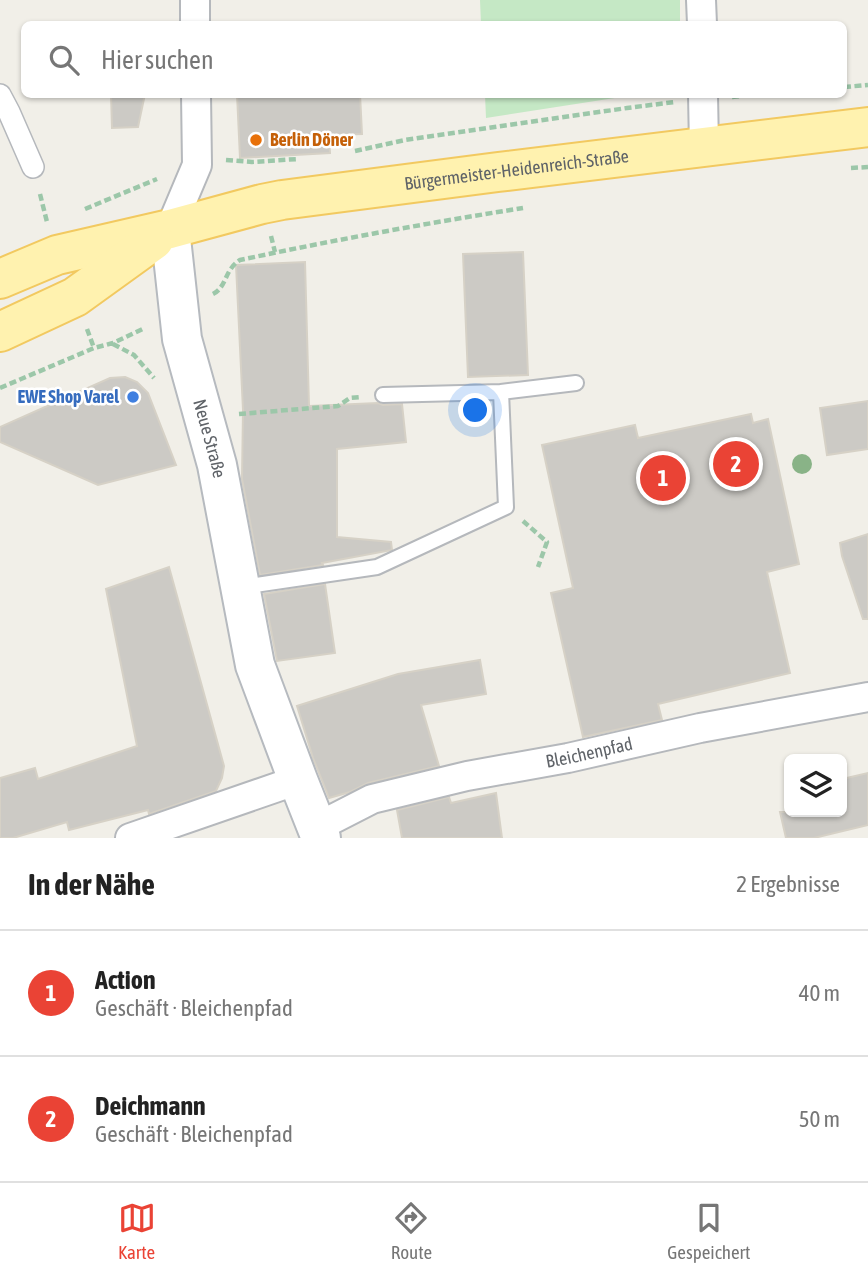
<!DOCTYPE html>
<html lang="de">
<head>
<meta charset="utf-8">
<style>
	:root { --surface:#fff; --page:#f2f2f2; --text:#222; --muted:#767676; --line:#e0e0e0; --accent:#ea4335 }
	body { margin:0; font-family:"Asap Condensed",sans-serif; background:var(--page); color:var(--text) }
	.controls { position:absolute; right:21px; bottom:21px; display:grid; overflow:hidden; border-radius:10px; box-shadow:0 2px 5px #0004 }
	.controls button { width:63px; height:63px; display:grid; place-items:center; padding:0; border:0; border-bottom:2px solid var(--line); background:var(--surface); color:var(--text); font:35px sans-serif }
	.you { position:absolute; left:476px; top:411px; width:24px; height:24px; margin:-18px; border:5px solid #fff; border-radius:50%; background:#1a73e8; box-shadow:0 0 0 10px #1a73e833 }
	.badge { display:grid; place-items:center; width:46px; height:46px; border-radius:50%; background:var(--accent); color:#fff; font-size:23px; font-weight:700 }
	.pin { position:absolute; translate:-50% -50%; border:4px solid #fff; box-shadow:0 2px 7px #0006 }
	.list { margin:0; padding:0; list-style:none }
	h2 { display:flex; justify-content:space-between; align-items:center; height:91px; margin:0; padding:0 28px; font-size:30px }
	h2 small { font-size:23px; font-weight:400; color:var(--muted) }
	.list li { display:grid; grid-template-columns:46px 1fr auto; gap:21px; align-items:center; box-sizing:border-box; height:126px; padding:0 28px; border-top:2px solid var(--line) }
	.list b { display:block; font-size:26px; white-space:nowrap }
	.list p { margin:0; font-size:23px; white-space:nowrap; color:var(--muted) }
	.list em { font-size:23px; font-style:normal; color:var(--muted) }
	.icon { flex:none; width:38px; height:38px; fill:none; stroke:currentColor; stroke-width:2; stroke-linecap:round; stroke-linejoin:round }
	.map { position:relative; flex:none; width:868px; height:838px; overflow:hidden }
	.search { position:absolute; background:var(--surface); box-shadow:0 2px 5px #0004; left:21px; right:21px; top:21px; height:77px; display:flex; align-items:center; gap:18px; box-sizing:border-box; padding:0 24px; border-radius:10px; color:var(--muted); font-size:26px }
	.sheet { height:343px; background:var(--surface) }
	nav { display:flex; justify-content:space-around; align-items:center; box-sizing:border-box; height:98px; border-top:2px solid var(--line); background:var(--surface); font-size:19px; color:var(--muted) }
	nav a { display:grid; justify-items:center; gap:4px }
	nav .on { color:var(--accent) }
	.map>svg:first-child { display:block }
</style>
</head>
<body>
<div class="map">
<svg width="868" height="838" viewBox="0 0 868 838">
	<rect width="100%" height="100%" fill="#f1efe8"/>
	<!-- green -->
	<path fill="#c5e8c5" d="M480 0H680V24H481Z
		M485 95V94L634 95 486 118Z"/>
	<!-- building -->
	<path fill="#cccac5" stroke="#d6d1c6" stroke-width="2" d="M111 94H145L138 127 112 128Z
		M237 94H360L362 134 329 135 330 153 240 158Z
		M523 252 528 375 468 377 463 254Z
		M305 262 309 406 378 403 383 405 402 404 406 442 337 449V537L391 542 392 550 322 563 323 565 260 575 242 479 243 410 236 265Z
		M125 377 137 382 148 393 176 465 98 485 0 442V427L110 378Z
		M868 401V449L827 455 820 408Z
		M751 414 753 423 768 419 799 564 767 572 790 673 658 704 662 720 583 737 551 593 573 588 542 445 635 425 638 438Z
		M868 534V619H863L842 556 840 543Z
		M169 567 224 766 222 778 216 791 149 814 148 810 69 830 67 822 13 838H0V778L35 768 38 779 137 746 106 589Z
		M325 584 335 653 277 661 264 594Z
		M480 660 486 694 421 705 439 766 368 783 350 792 329 798 313 758 297 706 398 674Z
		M868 773V825L814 838H786L780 812H842V779Z
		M496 793 502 838H402L397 810 449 797 451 803Z"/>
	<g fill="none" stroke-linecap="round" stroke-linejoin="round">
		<!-- service casing -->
		<g stroke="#b5b8bc" stroke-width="18">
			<path id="service" d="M501 392 576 383
				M242 587 377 567 506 507 501 392 383 395"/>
		</g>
		<!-- pedestrian casing -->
		<g stroke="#b5b8bc" stroke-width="24">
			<path id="pedestrian" d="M0 95 9 112 33 167"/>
		</g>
		<!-- minor casing -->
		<g stroke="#b5b8bc" stroke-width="32">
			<g id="minor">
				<path d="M195 0V24"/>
				<path d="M701 0 702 24"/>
				<path d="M703 94 704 147"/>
				<path d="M170 229 197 165 196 94"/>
				<path id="s1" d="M316 825 331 820 372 799 467 776 568 758 700 728 868 697"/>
				<path d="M130 838 298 780"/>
			</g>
		</g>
		<!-- secondary casing -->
		<g stroke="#b6babf" stroke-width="42">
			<g id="secondary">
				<path id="s2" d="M170 229 182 339 217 465 255 665 298 780 321 838"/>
			</g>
		</g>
		<!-- primary casing -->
		<g stroke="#f2c960" stroke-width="42">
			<g id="primary">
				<path id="s3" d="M0 279 57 255 170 229 262 204 282 200 498 172 868 127"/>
				<path d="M0 332 75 297 154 240"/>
			</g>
		</g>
		<!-- path -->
		<path stroke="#9cc7a9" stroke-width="4.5" stroke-dasharray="7 3.5" stroke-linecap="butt" d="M844 87 868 85
			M732 97 758 94
			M355 151 405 140 627 108 675 102
			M226 160 252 162 298 159
			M851 168 868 167
			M40 194 47 222
			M85 209 157 179
			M271 236 275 252
			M213 294C227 287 224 270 240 260 334 240 428 223 523 208
			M87 329 94 348
			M113 344 134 355 154 378
			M0 388 94 348 113 343 145 328
			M239 414 338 406 350 398 361 397
			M523 521 547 542 538 567"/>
		<!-- service -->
		<use href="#service" stroke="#fff" stroke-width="14"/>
		<!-- pedestrian -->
		<use href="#pedestrian" stroke="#fff" stroke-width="21"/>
		<!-- minor -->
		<use href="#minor" stroke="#fff" stroke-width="28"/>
		<!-- secondary -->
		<use href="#secondary" stroke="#fff" stroke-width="38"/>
		<!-- primary -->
		<use href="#primary" stroke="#fff2af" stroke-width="38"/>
	</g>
	<!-- trees -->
	<circle fill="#89b387" cx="802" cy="464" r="10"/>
	<!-- markers -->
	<circle fill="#e8710a" stroke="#fff" stroke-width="2.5" cx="256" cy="140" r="7"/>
	<circle fill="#3f7fe0" stroke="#fff" stroke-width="2.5" cx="133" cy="397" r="7"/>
	<g text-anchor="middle" stroke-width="5" stroke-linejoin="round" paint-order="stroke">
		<!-- food labels -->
		<g font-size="18" font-weight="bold" fill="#c56008" stroke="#fff" text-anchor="start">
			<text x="270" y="146">Berlin Döner</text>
		</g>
		<!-- street labels -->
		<g font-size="18" fill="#5f6368" stroke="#fff">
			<text dy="6" stroke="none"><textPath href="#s3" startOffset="530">Bürgermeister-Heidenreich-Straße</textPath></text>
			<text dy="6" stroke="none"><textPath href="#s2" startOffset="214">Neue Straße</textPath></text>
			<text dy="6" stroke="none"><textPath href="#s1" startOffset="284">Bleichenpfad</textPath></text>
		</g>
		<!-- shop labels -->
		<g font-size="18" font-weight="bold" fill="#366cbe" stroke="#fff" text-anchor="end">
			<text x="119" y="403">EWE Shop Varel</text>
		</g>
	</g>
</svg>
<div class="controls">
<button><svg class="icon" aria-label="layers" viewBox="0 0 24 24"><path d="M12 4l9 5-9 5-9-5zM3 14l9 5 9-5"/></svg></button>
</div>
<div class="you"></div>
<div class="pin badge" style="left:663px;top:478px">1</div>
<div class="pin badge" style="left:736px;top:464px">2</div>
<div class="search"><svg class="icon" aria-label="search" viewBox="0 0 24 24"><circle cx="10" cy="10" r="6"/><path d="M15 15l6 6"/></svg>Hier suchen</div>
</div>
<section class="sheet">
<h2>In der Nähe<small>2 Ergebnisse</small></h2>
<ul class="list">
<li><span class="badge">1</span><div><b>Action</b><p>Geschäft · Bleichenpfad</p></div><em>40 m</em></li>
<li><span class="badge">2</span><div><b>Deichmann</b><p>Geschäft · Bleichenpfad</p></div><em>50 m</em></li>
</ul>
</section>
<nav>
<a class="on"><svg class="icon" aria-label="map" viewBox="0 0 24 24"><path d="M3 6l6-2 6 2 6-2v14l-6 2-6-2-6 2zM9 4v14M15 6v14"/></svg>Karte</a>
<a><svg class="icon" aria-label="directions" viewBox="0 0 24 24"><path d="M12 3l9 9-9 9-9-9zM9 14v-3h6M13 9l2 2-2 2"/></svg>Route</a>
<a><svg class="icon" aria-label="saved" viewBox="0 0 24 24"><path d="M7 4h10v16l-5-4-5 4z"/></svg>Gespeichert</a>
</nav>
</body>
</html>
